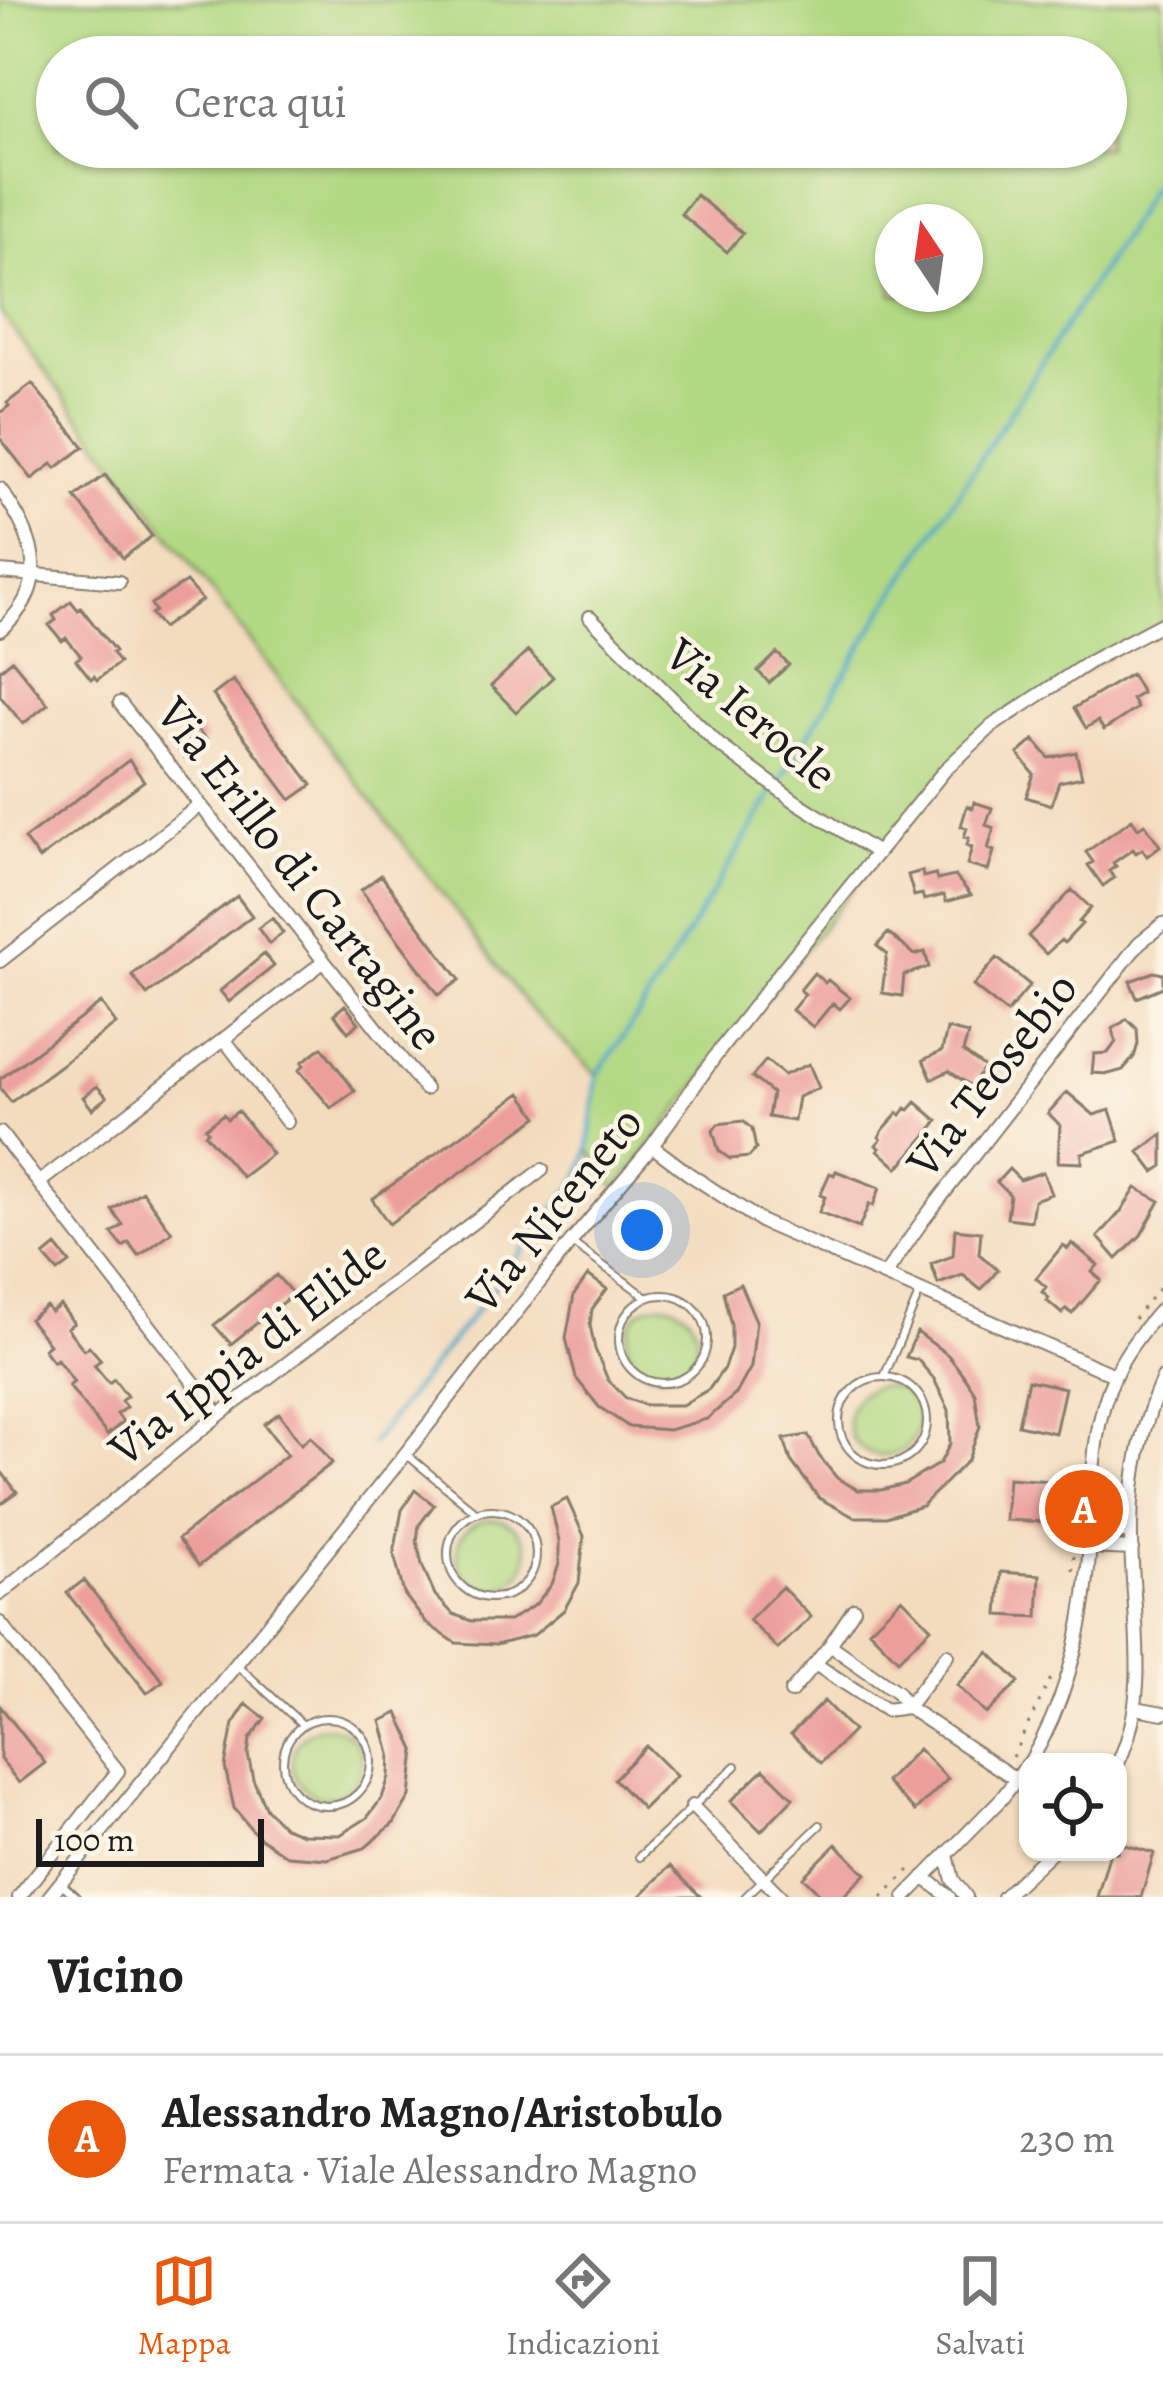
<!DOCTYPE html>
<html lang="it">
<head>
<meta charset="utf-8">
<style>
	:root { --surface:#fff; --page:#f2f2f2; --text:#222; --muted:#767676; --line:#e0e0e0; --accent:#ea580c }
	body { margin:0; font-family:Alegreya,serif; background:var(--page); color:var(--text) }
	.controls { position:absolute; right:36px; bottom:36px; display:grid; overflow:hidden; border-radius:24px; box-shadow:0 3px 9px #0004 }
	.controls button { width:108px; height:108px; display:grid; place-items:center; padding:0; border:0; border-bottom:3px solid var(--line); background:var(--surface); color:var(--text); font:60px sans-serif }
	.compass { position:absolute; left:875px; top:204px; width:108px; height:108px; border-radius:50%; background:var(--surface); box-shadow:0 3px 9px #0004; rotate:347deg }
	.scale { position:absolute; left:36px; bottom:30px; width:228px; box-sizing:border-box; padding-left:12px; border:6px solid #1c1c1c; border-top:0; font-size:33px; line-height:42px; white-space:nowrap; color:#1c1c1c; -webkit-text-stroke:9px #fcf5e5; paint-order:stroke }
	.you { position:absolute; left:642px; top:1230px; width:42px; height:42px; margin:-30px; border:9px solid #fff; border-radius:50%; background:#1a73e8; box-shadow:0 0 0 18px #1a73e833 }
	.badge { display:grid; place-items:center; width:78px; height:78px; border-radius:50%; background:var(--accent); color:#fff; font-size:39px; font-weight:700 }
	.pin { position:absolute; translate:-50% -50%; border:6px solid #fff; box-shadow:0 3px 12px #0006 }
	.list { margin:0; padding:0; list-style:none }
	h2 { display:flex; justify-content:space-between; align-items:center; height:156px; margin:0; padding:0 48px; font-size:51px }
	h2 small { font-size:39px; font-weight:400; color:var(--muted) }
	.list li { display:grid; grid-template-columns:78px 1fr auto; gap:36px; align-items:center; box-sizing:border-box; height:168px; padding:0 48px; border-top:3px solid var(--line) }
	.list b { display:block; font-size:45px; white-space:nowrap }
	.list p { margin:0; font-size:39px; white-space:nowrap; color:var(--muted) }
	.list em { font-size:39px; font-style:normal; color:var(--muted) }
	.icon { flex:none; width:66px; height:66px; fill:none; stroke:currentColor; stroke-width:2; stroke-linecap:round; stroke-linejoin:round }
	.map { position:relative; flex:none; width:1163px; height:1897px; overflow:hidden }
	.search { position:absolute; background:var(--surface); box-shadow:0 3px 9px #0004; left:36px; right:36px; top:36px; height:132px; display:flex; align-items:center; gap:30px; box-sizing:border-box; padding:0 42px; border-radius:66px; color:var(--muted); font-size:45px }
	.sheet { height:324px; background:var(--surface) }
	nav { display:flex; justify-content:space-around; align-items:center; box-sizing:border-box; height:168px; border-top:3px solid var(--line); background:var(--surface); font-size:33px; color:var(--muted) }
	nav a { display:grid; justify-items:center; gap:6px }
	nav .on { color:var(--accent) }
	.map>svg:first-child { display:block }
</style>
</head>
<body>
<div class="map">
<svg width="1163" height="1897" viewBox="0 0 1163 1897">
	<rect width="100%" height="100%" fill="#fcf5e5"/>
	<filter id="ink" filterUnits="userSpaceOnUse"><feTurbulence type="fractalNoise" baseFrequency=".00833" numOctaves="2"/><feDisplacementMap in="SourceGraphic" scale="24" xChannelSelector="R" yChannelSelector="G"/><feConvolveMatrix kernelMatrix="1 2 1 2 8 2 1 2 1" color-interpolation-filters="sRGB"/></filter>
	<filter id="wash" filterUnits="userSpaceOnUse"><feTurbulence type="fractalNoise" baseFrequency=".004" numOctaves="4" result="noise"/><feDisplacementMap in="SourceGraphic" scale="48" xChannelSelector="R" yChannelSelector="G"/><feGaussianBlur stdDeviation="2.7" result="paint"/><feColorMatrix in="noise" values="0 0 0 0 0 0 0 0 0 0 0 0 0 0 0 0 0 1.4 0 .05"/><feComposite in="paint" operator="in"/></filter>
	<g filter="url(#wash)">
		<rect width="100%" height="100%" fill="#f3dcbe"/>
		<!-- green -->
		<path fill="#b2d983" stroke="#677a50" stroke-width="3" fill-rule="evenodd" d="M0 0H1163V623L992 725 946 770 616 1189 589 1149 597 1075 529 1008 0 312ZM57 57H1106V147H57ZM893 222H965V294H893Z
			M627 1339a35 35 0 1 1 70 0a35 35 0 1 1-70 0Z
			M848 1421a35 35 0 1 1 70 0a35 35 0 1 1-70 0Z
			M457 1554a35 35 0 1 1 70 0a35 35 0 1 1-70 0Z
			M292 1762a35 35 0 1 1 70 0a35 35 0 1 1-70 0Z"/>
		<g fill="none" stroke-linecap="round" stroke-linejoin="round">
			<!-- stream -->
			<path stroke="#4aa6c8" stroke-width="4.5" d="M779 783 887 605 1121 239 1163 167
				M371 1444 580 1177 589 1149 597 1075 638 1015 773 793"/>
		</g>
		<g id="blocks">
			<!-- building -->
			<path fill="#ec9e9b" d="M696 195 743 233 727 252 681 214Z
				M32 384 84 447 56 468 52 464 32 479 0 438V413L9 406 7 403Z
				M105 475 152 536 123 558 75 497Z
				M186 582 202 600 162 628 151 614 155 611 151 604Z
				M71 601 78 610 81 608 115 651 112 653 119 663 97 680 94 676 91 679 76 660 81 656 66 638 62 641 49 625 56 620 53 615Z
				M528 651 553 677 516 712 491 686Z
				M777 653 789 665 769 683 758 671Z
				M12 660 48 704 23 724 0 696V670Z
				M1131 674 1142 693 1132 699 1137 708 1104 730 1098 721 1086 728 1074 708Z
				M233 680 312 785 291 800 213 695Z
				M193 725 206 739 184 757 177 748 188 738 184 733Z
				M1034 740 1049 758 1076 752 1082 777 1059 782 1051 805 1026 797 1034 774 1018 754Z
				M129 760 144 781 39 859 24 839Z
				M974 802 992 808 986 825 994 828 988 849 994 851 988 871 967 865 972 847 967 845 969 838 964 837 967 828 961 826 967 806 973 808Z
				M1132 819 1138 828 1145 824 1160 846 1147 856 1142 849 1136 853 1133 849 1113 863 1116 866 1109 871 1114 878 1103 886 1088 865 1093 862 1086 852Z
				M922 871 923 877 935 874 937 880 955 876 971 895 946 902 944 895 924 900 922 894 914 896 908 875Z
				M381 875 460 980 439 995 361 890Z
				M1072 890 1091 908 1079 922 1082 924 1064 943 1061 940 1046 954 1028 936Z
				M237 896 252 916 147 995 132 975Z
				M272 918 283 933 269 944 258 928Z
				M888 933 915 955 925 952 929 967 904 975 902 996 882 993 887 954 877 946Z
				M264 954 274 966 229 1002 220 991Z
				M997 958 1030 985 1007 1013 973 986Z
				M1154 972 1163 974V987L1137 998 1130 981Z
				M814 973 825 983 828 980 850 998 840 1009 833 1003 813 1027 792 1010 805 994 800 990Z
				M101 1003 116 1024 11 1102 0 1088V1079Z
				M345 1005 359 1023 348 1032 334 1014Z
				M1127 1019 1137 1029 1138 1044 1134 1057 1123 1070 1109 1074 1092 1073 1094 1054 1108 1053 1116 1042 1113 1029Z
				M947 1029 968 1034 963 1052 985 1068 971 1086 949 1071 932 1079 923 1060 942 1051Z
				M322 1047 355 1091 331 1108 299 1070 304 1065 302 1062Z
				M766 1060 784 1075 809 1064 819 1088 798 1097 794 1121 768 1117 772 1093 752 1077Z
				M97 1086 107 1097 92 1109 83 1097Z
				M1067 1092 1094 1115 1110 1110 1120 1141 1082 1153V1163L1058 1162 1060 1125 1048 1113Z
				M521 1093 538 1117 389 1224 372 1199Z
				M916 1102 938 1121 898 1168 878 1150 880 1148 876 1145 881 1139 879 1137 883 1130 898 1113 901 1115 906 1108 909 1110Z
				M238 1111 272 1154 242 1177 205 1134 208 1131 205 1128 223 1114 227 1119Z
				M743 1121 752 1129 756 1149 749 1157 730 1159 719 1151 713 1131 718 1124Z
				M1163 1134V1166L1154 1172 1139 1152Z
				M1009 1169 1020 1180 1043 1172 1051 1194 1034 1200 1031 1221 1007 1218 1010 1195 997 1182Z
				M836 1171 880 1188 873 1206 869 1204 859 1228 819 1212 825 1197 820 1195 830 1173 834 1175Z
				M1136 1188 1160 1201 1141 1235 1117 1259 1098 1237 1122 1210Z
				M142 1191 172 1232 139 1256 129 1243 123 1247 112 1233 123 1225 112 1210Z
				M955 1229 981 1232 979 1254 998 1270 981 1290 963 1275 938 1284 931 1264 953 1256Z
				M1072 1243 1098 1265 1092 1272 1101 1280 1072 1314 1066 1309 1062 1314 1047 1301 1049 1298 1042 1292 1046 1287 1036 1278 1063 1245 1068 1249Z
				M56 1246 70 1263 58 1272 44 1256Z
				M276 1275 293 1294 231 1344 214 1325Z
				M588 1275 607 1289 592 1309 590 1325 595 1349 608 1380 626 1398 644 1405H682L709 1389 724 1368 731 1348V1325L723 1292 740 1284 756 1321 751 1367 736 1394 707 1419 669 1430 629 1427 599 1407 576 1378 566 1338 574 1295Z
				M60 1305 74 1323 67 1328 84 1350 89 1346 101 1360 94 1365 109 1383 114 1379 127 1396 121 1401 126 1407 117 1414 123 1422 107 1435 69 1386 74 1382 57 1359 53 1362 43 1349 49 1344 29 1319 46 1306 51 1312Z
				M917 1332 948 1355 962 1373 975 1393 980 1426 968 1460 922 1506 886 1517H854L819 1498 791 1461 784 1439 808 1435 819 1456 837 1478 858 1490H881L905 1484 940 1463 950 1444 949 1410 934 1379 918 1360 906 1357Z
				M1028 1380 1065 1388 1055 1433 1018 1425Z
				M279 1413 301 1444 311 1436 332 1463 199 1566 178 1539 287 1455 264 1424Z
				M0 1470 17 1492 0 1505Z
				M1008 1478 1050 1481 1047 1522 1005 1520Z
				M415 1490 434 1505 419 1525 417 1541 422 1565 435 1595 453 1614 471 1621H509L536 1604 552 1584 559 1564V1541L551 1507 567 1499 584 1536 579 1583 564 1610 534 1635 496 1645 456 1643 426 1623 404 1594 394 1554 402 1510Z
				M1001 1572 1040 1575 1038 1617 998 1615Z
				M84 1580 163 1681 147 1693 67 1593Z
				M782 1587 811 1617 778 1649 749 1620Z
				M902 1598 931 1628 898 1660 869 1630Z
				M989 1652 1019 1682 986 1714 957 1685Z
				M824 1701 853 1731 821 1763 791 1734Z
				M246 1704 265 1718 250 1739 248 1754 253 1779 266 1809 284 1827 302 1834 340 1835 367 1818 382 1798 389 1777 390 1754 381 1721 398 1713 415 1750 410 1796 394 1823 365 1848 327 1859 287 1856 257 1836 234 1808 225 1767 233 1724Z
				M0 1706 45 1763 19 1783 0 1759Z
				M646 1746 676 1776 643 1809 614 1779Z
				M918 1749 948 1779 915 1811 886 1782Z
				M764 1769 793 1798 761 1831 731 1801Z
				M1118 1843 1154 1853 1141 1897H1097L1110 1852H1118Z
				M836 1844 866 1874 842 1897H823L803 1877Z
				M670 1866 701 1897H639Z"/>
		</g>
	</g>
	<g filter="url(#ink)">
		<use href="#blocks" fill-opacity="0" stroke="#887c6d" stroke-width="3"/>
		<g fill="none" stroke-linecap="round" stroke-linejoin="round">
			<!-- lane casing -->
			<g stroke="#887c6d" stroke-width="10">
				<path id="lane" d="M573 1244 648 1298
					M619 1339a44 44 0 1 1 88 0a44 44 0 1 1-88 0Z
					M884 1377 920 1292
					M839 1421a44 44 0 1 1 88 0a44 44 0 1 1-88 0Z
					M406 1454 477 1513
					M448 1554a44 44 0 1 1 88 0a44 44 0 1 1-88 0Z
					M238 1666 303 1725
					M283 1762a44 44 0 1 1 88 0a44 44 0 1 1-88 0Z
					M639 1857 736 1766
					M61 1883 76 1897
					M745 1897 820 1825"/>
			</g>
			<!-- street casing -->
			<g stroke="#887c6d" stroke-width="16">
				<path id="street" d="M0 489C36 538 52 586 0 630
					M0 572 119 582
					M590 617 718 744 795 801 876 852
					M120 703 425 1089
					M0 961 200 805
					M224 1039 287 1122
					M0 1133 219 1415
					M652 1146 689 1174 764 1223 1114 1375
					M40 1182 323 962
					M885 1275 923 1220 1139 943 1163 924
					M1090 1533 1131 1532
					M1089 1547 1132 1549
					M0 1594 219 1415 542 1170
					M0 1623 118 1771 19 1897
					M830 1645 854 1609
					M947 1655 907 1707 886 1710 815 1664 830 1645 897 1692 907 1707 1017 1780
					M791 1692 815 1664
					M1136 1708 1163 1713
					M1030 1762C1066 1702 1082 1637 1088 1568 1094 1504 1087 1434 1115 1375 1126 1350 1145 1327 1163 1307
					M1118 1763C1154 1689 1129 1602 1131 1523 1132 1472 1142 1424 1163 1378
					M692 1806 781 1897
					M947 1855 953 1880 966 1897
					M924 1877 949 1897
					M49 1897 406 1453 571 1242 652 1146 719 1051 789 961 945 770 992 726 1091 661 1163 623
					M905 1897 1002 1798 1028 1764
					M1003 1897 1051 1852"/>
			</g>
			<!-- path -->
			<path stroke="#887c6d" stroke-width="3" stroke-dasharray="3 9" stroke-linecap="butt" d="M1134 1319 1163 1283
				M1073 1571 1076 1515
				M1012 1757 1053 1674
				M882 1897 910 1870"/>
			<!-- lane -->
			<use href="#lane" stroke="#fff" stroke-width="6"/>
			<!-- street -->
			<use href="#street" stroke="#fff" stroke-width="12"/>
		</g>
	</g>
	<g text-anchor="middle" stroke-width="9" stroke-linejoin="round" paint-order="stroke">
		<!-- street labels -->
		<g font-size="48" fill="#1c1c1c" stroke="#fcf5e5">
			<text transform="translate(752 713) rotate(40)" y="17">Via Ierocle</text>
			<text transform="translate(301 873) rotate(52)" y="17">Via Erillo di Cartagine</text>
			<text transform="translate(991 1074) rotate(-52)" y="17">Via Teosebio</text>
			<text transform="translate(553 1209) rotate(-51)" y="17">Via Niceneto</text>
			<text transform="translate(247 1351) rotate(-38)" y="17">Via Ippia di Elide</text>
		</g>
	</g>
</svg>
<div class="controls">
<button><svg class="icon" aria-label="locate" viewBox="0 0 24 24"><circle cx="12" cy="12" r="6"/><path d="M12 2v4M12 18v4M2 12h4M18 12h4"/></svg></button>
</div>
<svg class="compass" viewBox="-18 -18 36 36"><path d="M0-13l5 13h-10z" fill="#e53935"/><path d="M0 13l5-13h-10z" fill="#767676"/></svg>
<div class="scale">100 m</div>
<div class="you"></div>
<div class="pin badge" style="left:1084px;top:1509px">A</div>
<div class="search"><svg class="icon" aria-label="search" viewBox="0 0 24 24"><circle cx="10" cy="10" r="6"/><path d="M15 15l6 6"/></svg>Cerca qui</div>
</div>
<section class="sheet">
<h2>Vicino<small></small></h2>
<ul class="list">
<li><span class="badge">A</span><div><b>Alessandro Magno/Aristobulo</b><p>Fermata · Viale Alessandro Magno</p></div><em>230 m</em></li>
</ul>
</section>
<nav>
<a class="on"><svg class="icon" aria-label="map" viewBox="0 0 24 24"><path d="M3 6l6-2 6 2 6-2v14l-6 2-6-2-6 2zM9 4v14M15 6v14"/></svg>Mappa</a>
<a><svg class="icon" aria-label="directions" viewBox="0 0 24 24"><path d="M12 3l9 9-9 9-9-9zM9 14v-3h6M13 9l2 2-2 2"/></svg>Indicazioni</a>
<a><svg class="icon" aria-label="saved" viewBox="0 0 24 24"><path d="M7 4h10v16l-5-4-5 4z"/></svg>Salvati</a>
</nav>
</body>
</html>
